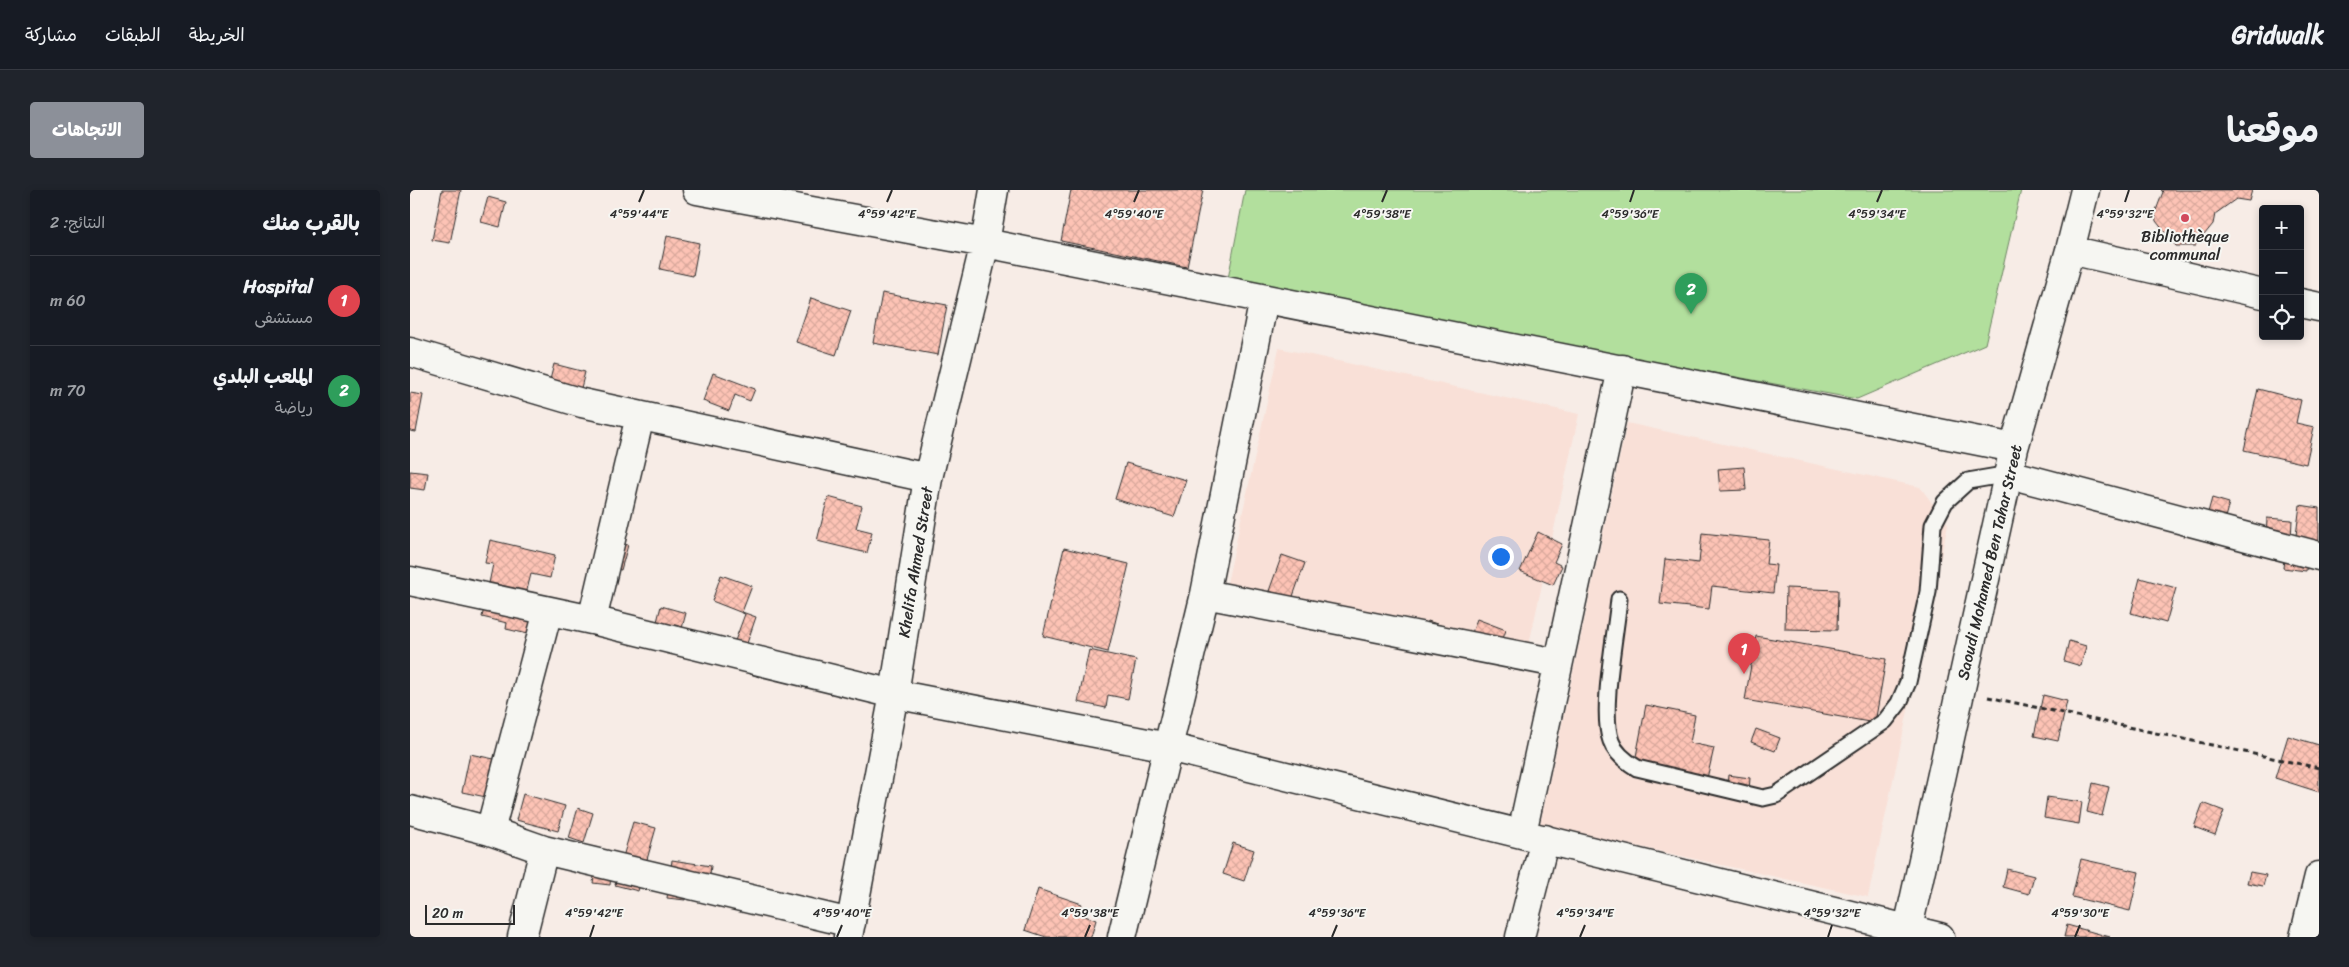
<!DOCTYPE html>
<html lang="ar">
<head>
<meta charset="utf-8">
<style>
	:root { --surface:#171b24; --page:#20242c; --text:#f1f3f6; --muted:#9ea1a6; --line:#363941; --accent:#8c9099 }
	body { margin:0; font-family:Sriracha,"Playpen Sans Arabic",sans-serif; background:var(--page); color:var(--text); direction:rtl }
	.controls { position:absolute; right:15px; top:15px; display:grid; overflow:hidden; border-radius:5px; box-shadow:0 2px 8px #0003 }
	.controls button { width:45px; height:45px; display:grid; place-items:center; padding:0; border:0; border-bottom:1px solid var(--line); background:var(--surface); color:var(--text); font:25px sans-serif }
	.scale { position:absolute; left:15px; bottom:12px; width:90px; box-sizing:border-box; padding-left:5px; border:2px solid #2b2b2b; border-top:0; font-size:14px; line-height:18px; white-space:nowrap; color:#2b2b2b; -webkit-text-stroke:4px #f6f6f2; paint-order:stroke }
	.you { position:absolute; left:1090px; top:366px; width:18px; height:18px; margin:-12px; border:4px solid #fff; border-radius:50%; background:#1a73e8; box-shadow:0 0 0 8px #1a73e833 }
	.badge { display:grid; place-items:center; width:32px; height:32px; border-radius:50%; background:var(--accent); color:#fff; font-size:16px; font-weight:700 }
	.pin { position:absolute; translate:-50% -41px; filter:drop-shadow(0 1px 2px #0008) }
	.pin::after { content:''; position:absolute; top:26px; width:18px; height:15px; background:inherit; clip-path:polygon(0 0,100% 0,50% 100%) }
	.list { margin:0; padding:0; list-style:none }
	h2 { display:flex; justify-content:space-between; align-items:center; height:65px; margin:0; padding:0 20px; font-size:21px }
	h2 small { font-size:16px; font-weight:400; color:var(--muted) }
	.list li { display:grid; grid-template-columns:32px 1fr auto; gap:15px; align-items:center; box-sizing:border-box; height:90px; padding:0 20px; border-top:1px solid var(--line) }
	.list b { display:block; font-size:19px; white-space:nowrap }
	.list p { margin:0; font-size:16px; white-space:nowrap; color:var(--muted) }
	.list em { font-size:16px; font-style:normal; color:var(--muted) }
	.icon { flex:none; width:28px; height:28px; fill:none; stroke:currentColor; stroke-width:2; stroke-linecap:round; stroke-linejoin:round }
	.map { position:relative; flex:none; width:1909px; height:747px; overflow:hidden; direction:ltr; border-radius:5px }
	header { display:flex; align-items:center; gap:30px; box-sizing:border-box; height:70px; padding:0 25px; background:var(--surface); border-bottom:1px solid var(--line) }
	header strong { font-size:24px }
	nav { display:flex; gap:28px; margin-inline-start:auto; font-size:18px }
	.intro { display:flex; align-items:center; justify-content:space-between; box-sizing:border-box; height:120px; padding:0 30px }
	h1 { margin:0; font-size:35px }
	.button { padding:12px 22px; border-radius:5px; background:var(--accent); color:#fff; font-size:18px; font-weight:700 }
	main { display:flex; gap:30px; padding:0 30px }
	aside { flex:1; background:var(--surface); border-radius:5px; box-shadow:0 2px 8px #0003 }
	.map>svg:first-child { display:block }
</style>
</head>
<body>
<header>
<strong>Gridwalk</strong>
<nav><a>الخريطة</a><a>الطبقات</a><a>مشاركة</a></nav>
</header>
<div class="intro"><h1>موقعنا</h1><a class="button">الاتجاهات</a></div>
<main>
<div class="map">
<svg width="1909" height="747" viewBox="0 0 1909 747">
	<defs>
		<pattern id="building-cross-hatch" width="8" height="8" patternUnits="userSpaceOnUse" patternTransform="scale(1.25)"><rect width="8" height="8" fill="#fdc3b5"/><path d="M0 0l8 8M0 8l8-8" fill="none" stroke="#d9a89c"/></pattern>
	</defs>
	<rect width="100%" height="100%" fill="#f7ece6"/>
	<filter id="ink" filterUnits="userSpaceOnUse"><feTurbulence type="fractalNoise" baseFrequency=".02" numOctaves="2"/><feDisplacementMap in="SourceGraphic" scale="10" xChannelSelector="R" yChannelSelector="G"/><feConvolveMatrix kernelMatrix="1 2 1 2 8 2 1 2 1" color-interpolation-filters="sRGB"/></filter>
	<g filter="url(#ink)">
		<!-- built -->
		<path fill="#f9e0d7" d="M869 158 1169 224 1118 459 817 393Z
			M1217 233 1510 297 1538 334 1458 707 1130 635Z"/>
		<!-- garden -->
		<path fill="#b2df9d" stroke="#6e8564" d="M835 0H1611L1575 154 1447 209 817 94Z"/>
		<!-- building -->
		<path fill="url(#building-cross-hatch)" stroke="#2b2b2b" d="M32 0H51L40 53 22 50Z
			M661 0H793L777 77 651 51Z
			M1751 0H1842L1839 11 1826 9 1805 24 1803 34 1785 56H1766L1746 31 1745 23 1753 2Z
			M78 7 96 12 90 37 71 32Z
			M257 46 289 53 283 86 250 79Z
			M472 103 537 115 528 165 463 153Z
			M401 108 441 121 426 165 386 152Z
			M144 174 175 182 168 210 137 202Z
			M303 183 345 199 340 211 325 205 319 221 293 211Z
			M1848 199 1891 210 1886 233 1904 237 1896 274 1834 260Z
			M0 203 13 205 6 242 0 241Z
			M716 273 776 290 764 327 705 309Z
			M1334 277 1336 300 1310 301 1308 279Z
			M0 281 18 283 15 300 0 298Z
			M418 307 452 316 446 338 462 342 457 363 407 351Z
			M1802 308 1819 313 1809 349 1792 344Z
			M1890 315 1909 318V357L1899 355 1896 381 1873 378 1876 352 1885 353Z
			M1857 328 1882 330 1881 350 1856 349Z
			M1128 342 1152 354 1144 372 1152 376 1143 395 1110 381Z
			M1292 343 1359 350 1356 374 1366 375 1363 403 1302 396 1299 419 1250 414 1255 369 1289 373Z
			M80 350 145 365 140 388 121 384 115 408 127 446 96 439 97 433 72 427 83 374 75 373Z
			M199 350 218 355 211 380 192 376Z
			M654 358 719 374 698 462 633 446Z
			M872 365 895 373 882 409 859 401Z
			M311 385 342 396 332 422 346 427 334 462 355 470 349 487 316 475 335 424 302 411Z
			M1730 388 1766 398 1756 433 1721 423Z
			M1376 398 1428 400 1427 440 1375 439Z
			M251 416 276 423 266 461 241 455Z
			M1067 429 1096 440 1084 475 1012 449 1018 431 1033 436 1030 444 1058 454Z
			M1346 446 1476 469 1465 533 1335 510Z
			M1659 451 1676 456 1671 476 1654 471Z
			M679 460 726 470 718 509 698 505 696 518 668 512Z
			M1633 505 1657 511 1648 551 1624 546Z
			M1236 515 1285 525 1280 553 1304 558 1295 597 1223 582Z
			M1346 539 1370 548 1365 561 1341 552Z
			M1878 546 1909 555V602L1865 588Z
			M60 564 84 569 76 607 52 602Z
			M1318 585 1340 588 1338 611 1316 608Z
			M1683 593 1699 597 1692 626 1677 622Z
			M113 604 155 616 148 641 106 630Z
			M1637 607 1672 612 1669 634 1634 628Z
			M1793 613 1814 621 1805 645 1784 637Z
			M168 618 183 623 174 653 159 648Z
			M223 632 246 638 228 701 205 695Z
			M823 653 844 660 834 691 813 684Z
			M1671 669 1729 682 1720 721 1662 707Z
			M262 670 301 676 299 692 278 689 275 710 257 708Z
			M186 674 202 676 200 695 183 693Z
			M1597 679 1624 686 1619 704 1593 697Z
			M1840 682 1856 685 1853 696 1837 693Z
			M628 699 672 714 669 724 686 730 681 747H636L615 740Z
			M1657 735 1700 747H1654Z"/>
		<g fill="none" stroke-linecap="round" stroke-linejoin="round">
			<!-- service casing -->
			<g stroke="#2b2b2b" stroke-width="19">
				<path id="service" d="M1209 409C1206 443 1190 522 1201 551 1205 563 1217 572 1227 578L1353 608 1366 605 1475 531 1489 513 1498 492 1518 402 1523 335 1535 312 1558 291 1599 284"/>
			</g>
			<!-- minor casing -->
			<g stroke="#2b2b2b" stroke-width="31">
				<path id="minor" d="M287 0 575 53 1604 258
					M1660 60 1853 104
					M1890 113 1909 117
					M0 162 172 213 518 288
					M1599 284 1909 366
					M0 391 182 430 484 504 758 557 1530 747
					M795 404 1147 473
					M182 430 230 226
					M0 620 80 641 134 660 441 733
					M80 641 138 421
					M1112 643 1212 179
					M112 747 134 660
					M438 747 484 504 518 288 575 53 584 0
					M712 747 795 404 854 109
					M1110 747 1135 649
					M1496 747 1604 258 1660 60 1675 0
					M1894 747 1909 686"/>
			</g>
			<!-- path -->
			<path stroke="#2b2b2b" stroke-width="3" stroke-dasharray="5 4" stroke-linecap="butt" d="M1578 507 1909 578"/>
			<!-- service -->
			<use href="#service" stroke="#f6f6f2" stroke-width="15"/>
			<!-- minor -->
			<use href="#minor" stroke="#f6f6f2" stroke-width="28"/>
		</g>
	</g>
	<!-- ticks -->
	<path fill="none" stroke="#2b2b2b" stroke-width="2" d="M229 12 234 0M477 12 482 0M724 12 729 0M972 12 977 0M1220 12 1224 0M1467 12 1472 0M1715 12 1719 0M180 747 184 735M427 747 432 735M675 747 680 735M922 747 927 735M1170 747 1175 735M1418 747 1422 735M1665 747 1670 735"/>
	<!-- markers -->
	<circle fill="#d1495b" stroke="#f6f6f2" stroke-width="2" cx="1775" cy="28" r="5"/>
	<g text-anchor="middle" stroke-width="4" stroke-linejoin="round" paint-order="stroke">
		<!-- poi labels -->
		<g font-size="16" fill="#2b2b2b" stroke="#f6f6f2">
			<text x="1775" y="52">Bibliothèque<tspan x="1775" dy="18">communal</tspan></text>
		</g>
		<!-- street labels -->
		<g font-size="16" fill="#2b2b2b" stroke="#f6f6f2">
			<text transform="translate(505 372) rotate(-81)" y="6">Khelifa Ahmed Street</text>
			<text transform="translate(1579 372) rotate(-77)" y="6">Saoudi Mohamed Ben Tahar Street</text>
		</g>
	</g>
	<g font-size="12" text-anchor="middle" fill="#2b2b2b" stroke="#f6f6f2" stroke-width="4" stroke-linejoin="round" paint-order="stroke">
		<text x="229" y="28">4°59'44"E</text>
		<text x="477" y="28">4°59'42"E</text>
		<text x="724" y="28">4°59'40"E</text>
		<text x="972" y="28">4°59'38"E</text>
		<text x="1220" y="28">4°59'36"E</text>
		<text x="1467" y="28">4°59'34"E</text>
		<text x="1715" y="28">4°59'32"E</text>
		<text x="184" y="727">4°59'42"E</text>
		<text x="432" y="727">4°59'40"E</text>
		<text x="680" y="727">4°59'38"E</text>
		<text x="927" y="727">4°59'36"E</text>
		<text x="1175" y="727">4°59'34"E</text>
		<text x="1422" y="727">4°59'32"E</text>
		<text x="1670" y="727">4°59'30"E</text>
	</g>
</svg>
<div class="controls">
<button>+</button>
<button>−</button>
<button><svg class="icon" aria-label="locate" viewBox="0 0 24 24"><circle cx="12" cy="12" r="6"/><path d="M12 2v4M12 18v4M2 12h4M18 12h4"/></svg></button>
</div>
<div class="scale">20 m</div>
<div class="you"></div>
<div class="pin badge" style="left:1334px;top:484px;background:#e0444e">1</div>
<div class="pin badge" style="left:1281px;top:124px;background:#2e9e5b">2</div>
</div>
<aside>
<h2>بالقرب منك<small>النتائج: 2</small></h2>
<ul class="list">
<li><span class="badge" style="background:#e0444e">1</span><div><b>Hospital</b><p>مستشفى</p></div><em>60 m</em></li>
<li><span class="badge" style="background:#2e9e5b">2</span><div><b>الملعب البلدي</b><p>رياضة</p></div><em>70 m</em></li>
</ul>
</aside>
</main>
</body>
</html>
